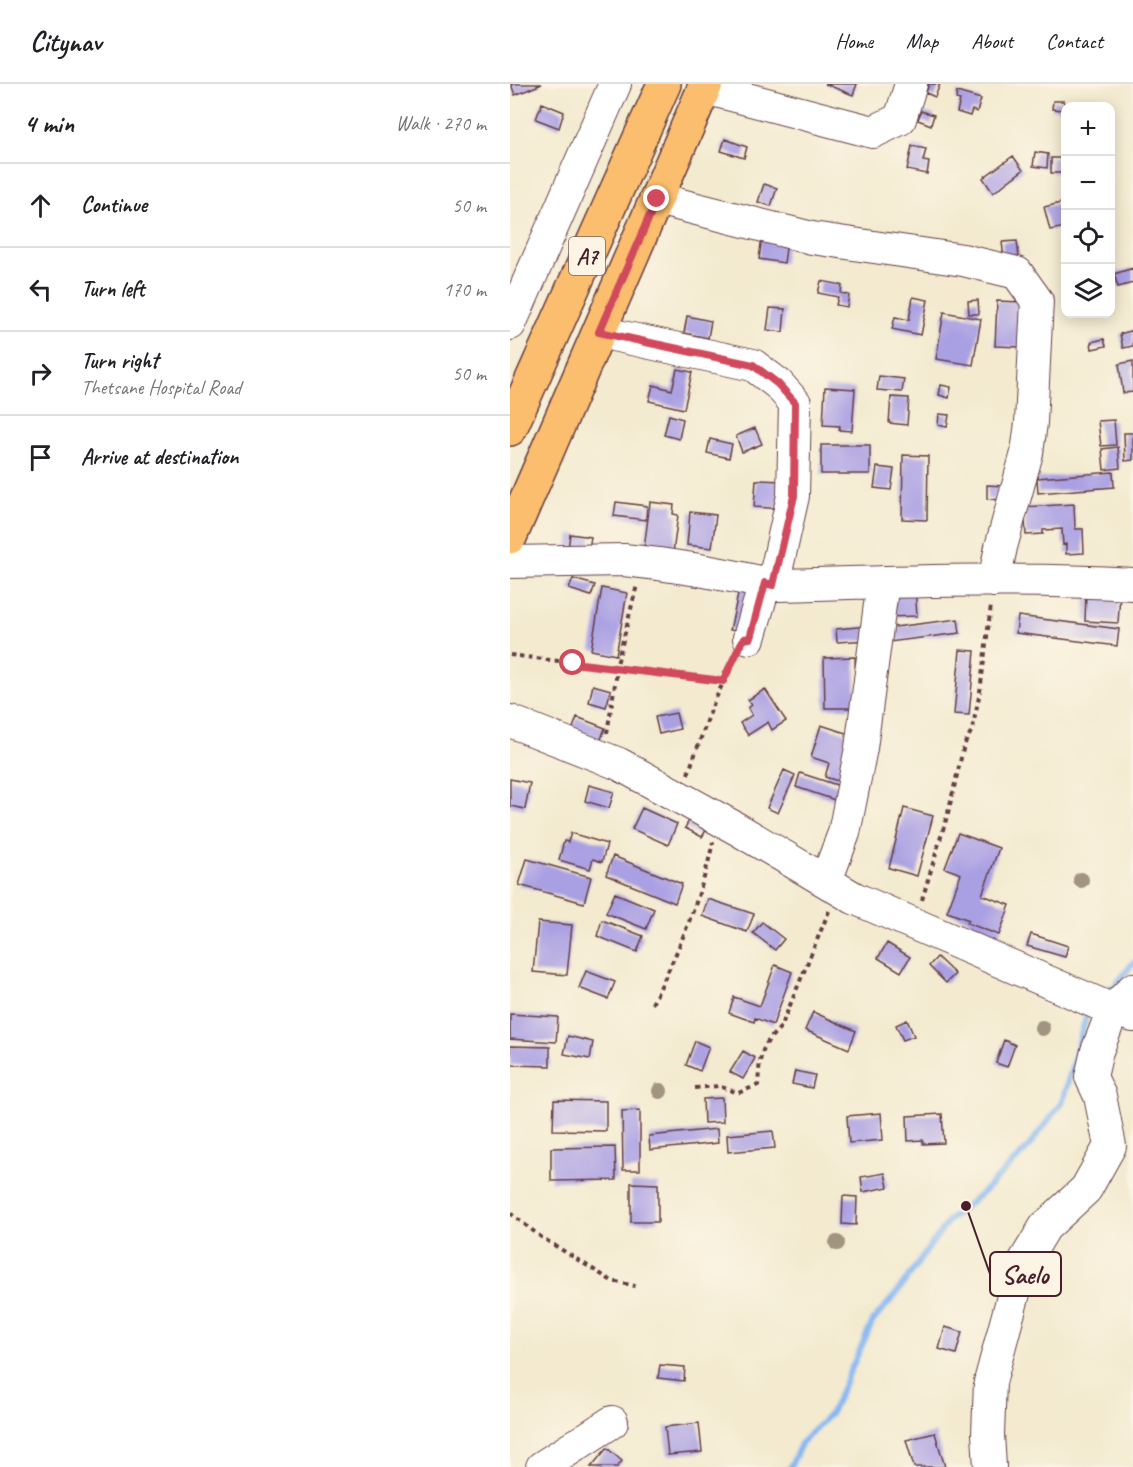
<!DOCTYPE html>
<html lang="en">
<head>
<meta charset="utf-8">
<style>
	:root { --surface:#fff; --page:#f2f2f2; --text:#202124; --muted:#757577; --line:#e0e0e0 }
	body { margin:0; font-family:Caveat,sans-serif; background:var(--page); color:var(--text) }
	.controls { position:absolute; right:18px; top:18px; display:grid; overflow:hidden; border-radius:12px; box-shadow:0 3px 15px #0003 }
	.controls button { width:54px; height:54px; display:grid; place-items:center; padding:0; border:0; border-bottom:2px solid var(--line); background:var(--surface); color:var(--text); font:30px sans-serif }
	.stop { position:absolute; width:18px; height:18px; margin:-14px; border:4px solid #d1495b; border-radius:50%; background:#fff }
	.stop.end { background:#d1495b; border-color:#fff; box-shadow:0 2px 6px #0008 }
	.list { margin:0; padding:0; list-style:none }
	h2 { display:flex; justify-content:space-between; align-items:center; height:78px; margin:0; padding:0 24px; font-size:26px }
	h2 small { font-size:20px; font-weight:400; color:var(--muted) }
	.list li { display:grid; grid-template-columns:39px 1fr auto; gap:18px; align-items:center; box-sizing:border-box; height:84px; padding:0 24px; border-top:2px solid var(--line) }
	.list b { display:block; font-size:22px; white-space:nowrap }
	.list p { margin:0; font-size:20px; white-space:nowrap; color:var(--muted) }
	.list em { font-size:20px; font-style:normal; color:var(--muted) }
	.icon { flex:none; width:33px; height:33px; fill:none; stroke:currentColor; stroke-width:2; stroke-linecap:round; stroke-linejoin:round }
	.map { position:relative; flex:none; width:623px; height:1383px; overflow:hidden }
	header { display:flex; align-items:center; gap:36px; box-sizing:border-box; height:84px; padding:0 30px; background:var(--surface); border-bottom:2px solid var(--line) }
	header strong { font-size:28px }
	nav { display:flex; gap:33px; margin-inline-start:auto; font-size:21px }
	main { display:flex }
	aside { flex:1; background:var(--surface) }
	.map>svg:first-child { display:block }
</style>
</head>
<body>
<header>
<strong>Citynav</strong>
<nav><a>Home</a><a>Map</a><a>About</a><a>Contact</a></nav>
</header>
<main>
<aside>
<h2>4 min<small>Walk · 270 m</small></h2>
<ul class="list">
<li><svg class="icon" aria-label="ahead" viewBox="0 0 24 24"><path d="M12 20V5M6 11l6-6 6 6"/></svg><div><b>Continue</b></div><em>50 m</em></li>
<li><svg class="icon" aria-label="left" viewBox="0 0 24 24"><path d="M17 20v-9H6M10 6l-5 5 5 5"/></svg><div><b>Turn left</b></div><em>170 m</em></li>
<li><svg class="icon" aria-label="right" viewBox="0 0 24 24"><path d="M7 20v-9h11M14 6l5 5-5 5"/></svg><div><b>Turn right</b><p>Thetsane Hospital Road</p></div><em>50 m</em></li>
<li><svg class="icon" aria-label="arrive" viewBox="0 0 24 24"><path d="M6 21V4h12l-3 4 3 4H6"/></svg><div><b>Arrive at destination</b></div></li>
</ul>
</aside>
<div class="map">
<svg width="623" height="1383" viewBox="0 0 623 1383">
	<rect width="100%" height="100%" fill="#fcf5e5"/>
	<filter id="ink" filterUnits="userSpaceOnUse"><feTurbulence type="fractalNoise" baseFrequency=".0167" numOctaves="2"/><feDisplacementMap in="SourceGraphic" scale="12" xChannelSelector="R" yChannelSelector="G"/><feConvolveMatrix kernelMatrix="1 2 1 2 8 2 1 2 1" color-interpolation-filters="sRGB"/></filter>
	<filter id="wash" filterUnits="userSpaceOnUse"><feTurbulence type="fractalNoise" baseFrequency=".008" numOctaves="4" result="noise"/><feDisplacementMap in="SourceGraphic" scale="24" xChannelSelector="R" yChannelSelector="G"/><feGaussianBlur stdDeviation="1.35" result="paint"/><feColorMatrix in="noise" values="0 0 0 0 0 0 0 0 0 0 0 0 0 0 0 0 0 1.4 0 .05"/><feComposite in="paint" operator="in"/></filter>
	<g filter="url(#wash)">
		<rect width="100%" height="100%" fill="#f3eacf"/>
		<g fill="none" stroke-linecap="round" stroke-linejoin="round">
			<!-- stream -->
			<path stroke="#86b7f2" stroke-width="6" d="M588 907 604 903 623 879
				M280 1383 292 1358 321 1329 363 1237 386 1210 438 1137 473 1108 516 1066 552 1018 578 926"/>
		</g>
		<g id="blocks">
			<!-- building -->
			<path fill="#a99fe3" d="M1 0H32L5 11Z
				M315 0H347L343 11Z
				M419 0H430L425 13 416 9Z
				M447 8 471 15 467 28 462 26 460 32 447 28 450 16 446 15Z
				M543 17H554V26L542 25Z
				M32 19 54 28 49 44 26 35Z
				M411 27 424 31 421 41 408 36Z
				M215 55 237 63 234 74 211 67Z
				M402 62 416 65 413 77 419 78 417 90 397 86Z
				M525 68 538 70 537 84 523 82Z
				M503 72 513 86 483 109 473 94Z
				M541 74H556V89H541Z
				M254 100 267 104 261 122 248 118Z
				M555 118 556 143 540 146 534 123Z
				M253 145 278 149 274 179 249 175Z
				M507 157 510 182 495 183 492 158Z
				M623 184V199L608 203 604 190Z
				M311 197 332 201 331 209 339 211 337 223 326 221 328 213 308 209Z
				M403 213 418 216 411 251 382 245 385 233 399 236Z
				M468 216 469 230H459L458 217Z
				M487 217 511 218 510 263 485 262Z
				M260 224 275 225 273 248 257 246Z
				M434 228 471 235 463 281 426 275Z
				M177 232 201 237 198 254 174 249Z
				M623 246V262L613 264 610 250Z
				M594 255 596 262 582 265 581 258Z
				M623 277V308L613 309 609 280Z
				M167 285 182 288 174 325 139 317 143 301 162 306Z
				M369 292 394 295 392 308 367 306Z
				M431 301 441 303 439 314 429 311Z
				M315 303 345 305 342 347 329 346 330 342 313 341Z
				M381 313 399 314 397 341 379 339Z
				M429 330 439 331 437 343 428 341Z
				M159 331 173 335 169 355 154 351Z
				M604 336 606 361 591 362 588 337Z
				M245 344 252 360 232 368 226 352Z
				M614 349H623V376L615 377Z
				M200 355 222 360 219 374 197 369Z
				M311 361H360V390H311Z
				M608 363 610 384 594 386 592 365Z
				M393 371 418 372 417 436 392 435Z
				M367 383 384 385 381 406 364 404Z
				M603 388 604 403 528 409 527 394Z
				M246 396 274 397 272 425 244 423Z
				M477 401 493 402V416L477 415Z
				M106 418 137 422 136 436 104 432Z
				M140 418 164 421 163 430 168 431 163 469 134 465Z
				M564 420 565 445H573L574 469 556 470V460L553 461 552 445 533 446V450L516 451 514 423Z
				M180 428 206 431 202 464 177 461Z
				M60 450 81 453 77 477 57 473Z
				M63 495 85 501 81 512 59 505Z
				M230 502 245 506 235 549 220 546Z
				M92 504 117 509 106 571 81 566Z
				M405 504 407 532 378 533 377 505Z
				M576 509 610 511 608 539 575 537Z
				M508 532 609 545 607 562 506 549Z
				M448 535 450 549 379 558 377 544Z
				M359 542 360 556 327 558 326 545Z
				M450 566 465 567 459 631 444 630Z
				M345 573 346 624H315L314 574Z
				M83 601 101 606 96 623 79 618Z
				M255 605 276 637 262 646 258 638 238 651 230 639 242 631 238 624 242 621 238 616Z
				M166 629 170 645 149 650 145 633Z
				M67 633 95 644 90 658 62 647Z
				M311 641 342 651 328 697 315 693 319 679 301 673Z
				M274 686 285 691 268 729 257 724Z
				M290 689 333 703 328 717 286 703Z
				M0 695 20 699 15 725 0 722Z
				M79 701 104 708 99 724 75 717Z
				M132 724 167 740 158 761 122 745Z
				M394 724 423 732 407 792 379 784Z
				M182 731 200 740 192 753 175 744Z
				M61 749 97 760 92 778 83 775 80 785 49 776 54 757 58 758Z
				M448 749 489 764 472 811 500 821 489 851 457 839 459 836 437 828 451 790 435 784Z
				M103 772 172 800 165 819 96 791Z
				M17 775 81 793 74 819 9 801Z
				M105 809 144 825 136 845 96 829Z
				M198 815 244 830 237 848 192 832Z
				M92 836 133 852 127 868 87 852Z
				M28 838 62 841 57 891 23 888Z
				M252 838 274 855 265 866 243 849Z
				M521 850 558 862 555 873 517 862Z
				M377 859 400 873 391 888 368 874Z
				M427 873 445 890 436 899 419 882Z
				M265 881 282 888 263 941 245 934 244 938 219 929 224 913 250 922Z
				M76 887 105 898 98 915 69 904Z
				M303 928 346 947 339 965 295 946Z
				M0 930 48 933 46 958 0 955Z
				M397 936 404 952 393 956 386 941Z
				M58 952 83 958 80 975 54 970Z
				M494 956 505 961 497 983 486 979Z
				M185 957 199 963 190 987 176 981Z
				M0 962 40 963V982L0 981Z
				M233 967 245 974 233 995 220 988Z
				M285 987 305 991 302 1004 282 1000Z
				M212 1014 213 1038 194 1039 193 1015Z
				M44 1016 96 1017V1047L43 1046Z
				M130 1026V1086H113L112 1027Z
				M371 1029 373 1056 339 1059 337 1032Z
				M432 1030 434 1059 413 1060V1056L398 1057 397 1032Z
				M207 1045 208 1059 140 1066 139 1052Z
				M263 1047 265 1064 218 1068 217 1051Z
				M105 1063 106 1096 41 1097V1064Z
				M375 1089 378 1103 353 1108 351 1093Z
				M121 1099 148 1100V1138H121Z
				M333 1112 347 1113 346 1141 332 1140Z
				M435 1243 452 1248 446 1270 429 1265Z
				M150 1281 175 1283 174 1297 148 1294Z
				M189 1339 192 1368 158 1371 155 1343Z
				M425 1349 435 1383H404L396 1356Z
				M97 1364 112 1377 107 1383H81Z"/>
		</g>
	</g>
	<g filter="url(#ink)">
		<use href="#blocks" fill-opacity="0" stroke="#633d44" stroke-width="1.5"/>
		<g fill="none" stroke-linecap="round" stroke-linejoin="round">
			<!-- minor casing -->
			<g stroke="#633d44" stroke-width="34">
				<path id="minor" d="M195 4 363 48 390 35 401 0
					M147 115 302 154 453 176 507 189 527 217 521 339 517 369 491 463 484 497
					M0 240 105 0
					M89 248 243 281 268 300 285 319 283 412 263 501C383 498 503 493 623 500
					M0 478 114 476C164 481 213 489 263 501
					M239 554 255 499
					M0 637 109 680 229 746 344 814 603 926 623 932
					M316 797 334 749 351 664 373 498
					M32 1383 102 1338
					M480 1383 478 1350 480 1298 511 1183 535 1143 576 1105 600 1062 590 1012 581 993 587 967 603 926 623 905"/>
			</g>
			<!-- major casing -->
			<g stroke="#633d44" stroke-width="36">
				<path id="major" d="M0 345 154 0
					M0 453 196 0"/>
			</g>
			<!-- path -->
			<path stroke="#633d44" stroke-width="4" stroke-dasharray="4.5 4.5" stroke-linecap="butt" d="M0 571 213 597
				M97 649 106 594V584L127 501
				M178 690 202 623 225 572
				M412 816 438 729 454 661 462 646 470 608 481 521
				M142 920C168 869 191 814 203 758
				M185 1004 209 1002 228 1009 248 1001C250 973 249 963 271 943L319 827
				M0 1129 31 1153 102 1197 125 1202"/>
			<!-- minor -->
			<use href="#minor" stroke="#fff" stroke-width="32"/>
			<!-- major -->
			<use href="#major" stroke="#fbbd6e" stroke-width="33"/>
		</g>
		<!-- trees -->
		<g fill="#a39482">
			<circle cx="571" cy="796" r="8"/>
			<circle cx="532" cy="944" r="8"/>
			<circle cx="150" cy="1007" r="8"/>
			<circle cx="327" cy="1159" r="8"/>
		</g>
	</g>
	<g fill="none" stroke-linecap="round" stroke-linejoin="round" filter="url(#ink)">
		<!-- route -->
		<path stroke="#d1495b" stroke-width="8" d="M63 579 213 597 231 560 234 555 240 554 255 499 263 501 284 412 285 319 268 300 243 281 89 248 147 115"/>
	</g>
	<g text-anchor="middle" stroke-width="4.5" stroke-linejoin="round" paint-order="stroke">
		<!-- shield labels -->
		<rect fill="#fcf5e5" stroke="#7f5f63" stroke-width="1.5" x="59" y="153" width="36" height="38" rx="4.5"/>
		<g font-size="22" font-weight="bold" fill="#4a1f2b">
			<text x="77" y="180">A7</text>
		</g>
	</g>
	<!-- callouts -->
	<path fill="none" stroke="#4a1f2b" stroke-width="2" d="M456 1122L480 1190"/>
	<circle fill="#4a1f2b" stroke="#fcf5e5" stroke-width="2" cx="456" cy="1122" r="6"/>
	<rect fill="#fcf5e5" stroke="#4a1f2b" stroke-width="2" x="480" y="1168" width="71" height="44" rx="6"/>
	<g font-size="26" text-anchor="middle" font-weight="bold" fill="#4a1f2b">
		<text x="515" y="1199">Saelo</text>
	</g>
</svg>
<div class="controls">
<button>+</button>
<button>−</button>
<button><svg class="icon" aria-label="locate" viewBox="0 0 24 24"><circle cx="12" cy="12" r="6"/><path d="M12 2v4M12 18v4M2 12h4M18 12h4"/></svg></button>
<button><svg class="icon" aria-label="layers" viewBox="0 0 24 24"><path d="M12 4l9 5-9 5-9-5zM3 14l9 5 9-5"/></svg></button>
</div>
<div class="stop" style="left:63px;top:579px"></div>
<div class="stop end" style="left:147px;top:115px"></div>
</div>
</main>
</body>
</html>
